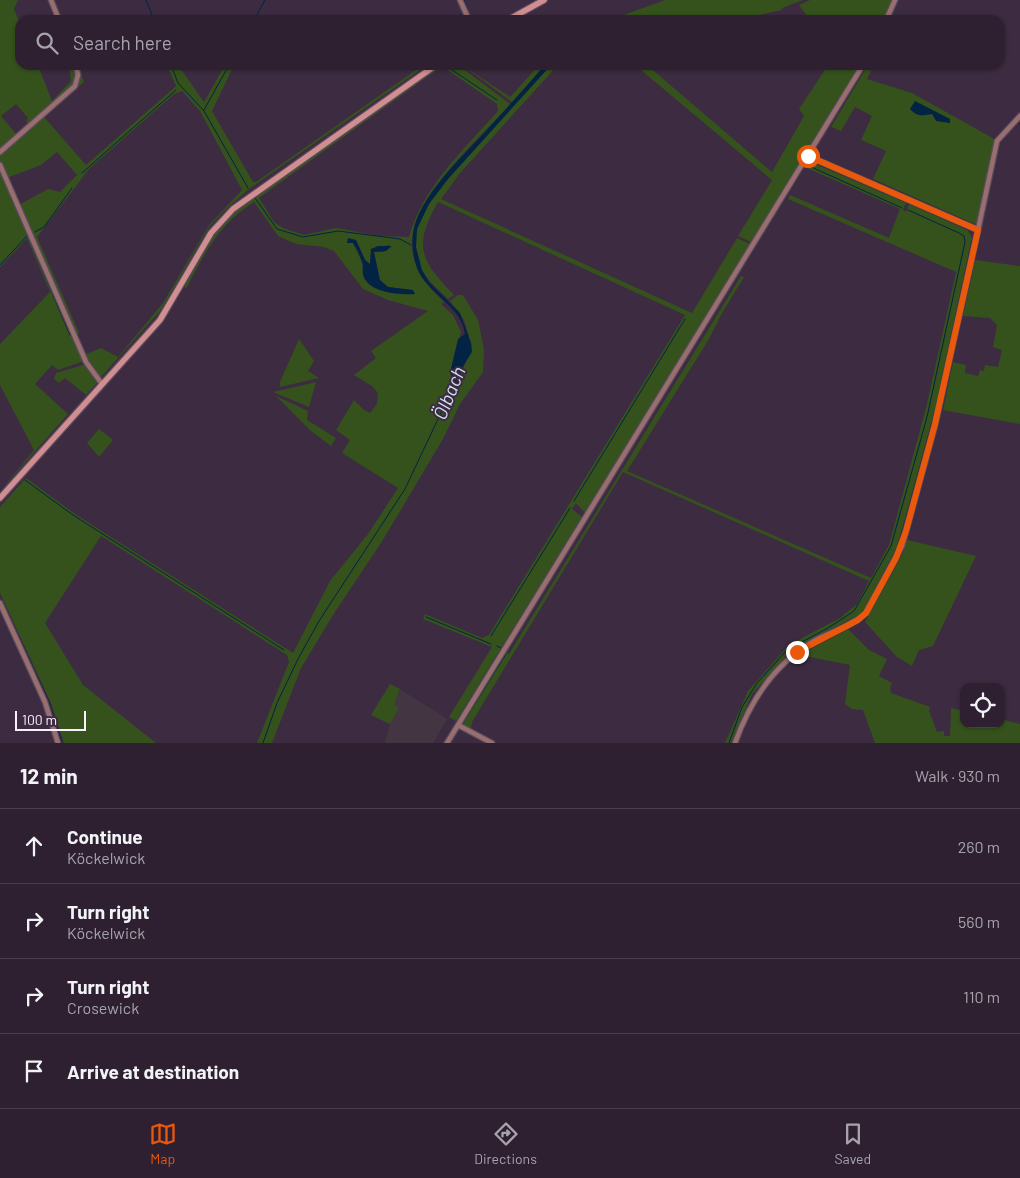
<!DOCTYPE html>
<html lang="en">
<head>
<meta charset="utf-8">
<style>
	:root { --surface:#2e2031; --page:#362839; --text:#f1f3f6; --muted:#a7a3ab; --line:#493e4d; --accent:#ea580c }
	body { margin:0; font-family:Barlow,sans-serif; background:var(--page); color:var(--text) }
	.controls { position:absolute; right:15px; bottom:15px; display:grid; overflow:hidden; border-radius:10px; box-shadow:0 1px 4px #0004 }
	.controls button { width:45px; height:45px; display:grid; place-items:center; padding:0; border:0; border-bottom:1px solid var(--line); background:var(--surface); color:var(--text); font:25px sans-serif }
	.scale { position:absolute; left:15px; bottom:12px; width:71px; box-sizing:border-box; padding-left:5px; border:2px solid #faeffd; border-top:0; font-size:14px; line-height:18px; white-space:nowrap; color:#faeffd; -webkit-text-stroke:4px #3d2b41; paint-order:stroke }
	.stop { position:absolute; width:15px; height:15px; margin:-11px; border:4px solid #ea580c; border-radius:50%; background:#fff }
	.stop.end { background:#ea580c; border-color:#fff; box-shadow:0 1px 5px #0008 }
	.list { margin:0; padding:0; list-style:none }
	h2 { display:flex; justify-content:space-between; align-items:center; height:65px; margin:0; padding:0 20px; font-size:21px }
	h2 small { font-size:16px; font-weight:400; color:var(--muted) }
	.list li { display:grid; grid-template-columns:32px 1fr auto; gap:15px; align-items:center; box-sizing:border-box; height:75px; padding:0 20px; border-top:1px solid var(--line) }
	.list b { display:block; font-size:19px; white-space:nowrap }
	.list p { margin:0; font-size:16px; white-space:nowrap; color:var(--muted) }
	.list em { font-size:16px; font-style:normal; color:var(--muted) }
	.icon { flex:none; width:28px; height:28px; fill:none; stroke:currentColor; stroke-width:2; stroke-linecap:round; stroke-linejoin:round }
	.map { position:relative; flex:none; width:1020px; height:743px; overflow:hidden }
	.search { position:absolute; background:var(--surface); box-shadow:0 1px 4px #0004; left:15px; right:15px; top:15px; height:55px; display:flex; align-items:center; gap:12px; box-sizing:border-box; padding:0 18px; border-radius:15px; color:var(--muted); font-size:19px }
	.sheet { height:365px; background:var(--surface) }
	nav { display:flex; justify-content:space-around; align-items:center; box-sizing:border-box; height:70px; border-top:1px solid var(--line); background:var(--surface); font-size:14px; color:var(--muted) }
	nav a { display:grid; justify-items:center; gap:2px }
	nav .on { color:var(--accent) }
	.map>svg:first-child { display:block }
</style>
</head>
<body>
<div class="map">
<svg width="1020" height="743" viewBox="0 0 1020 743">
	<rect width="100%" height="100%" fill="#3d2b41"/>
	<!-- commercial -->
	<path fill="#443542" d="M400 689 447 719 433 743H385L391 720 398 707 394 705Z"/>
	<!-- green -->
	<path fill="#35521d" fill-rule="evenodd" d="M0 0H18L14 9 20 23V65H38L52 101 71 81 69 65H73L76 75 74 85 29 125 26 121 28 118 16 104 1 116 16 134 0 148Z
		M665 0H803L782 8V10L736 20H610Z
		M810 0H892L883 20H810L799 5Z
		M77 65 84 82 44 117 86 165 176 86 167 65H178L204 102 225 65H234L212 111 253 182H256L423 65H427L249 189 227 208 209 227 161 310 101 377 95 374 84 355 101 348 118 357 163 303 209 225 242 190 200 111 182 91 174 94 89 169 37 237 79 333 76 335 84 361 58 370 52 365 35 384 68 414 0 491 34 450 0 385V344L50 292 27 238 0 267V169L19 205 48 189 60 192 77 175 57 152 41 165 7 178 0 163V155L75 88Z
		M439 65H458L510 104C479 140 410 197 412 247 413 270 428 287 444 302L441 304 453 315 461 332 450 373 457 384 472 347 464 320 450 301 458 295H463L478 320 484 349 483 372 460 404 443 439 381 543 335 612 301 668 272 743H257L289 662 287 655 101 536 45 623 83 685 156 743H64L51 703 0 593V507L26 478 75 514 293 653 330 581 368 534 398 488 342 453 350 440 336 430 354 400 364 410 370 413 377 404 378 393 372 386 354 375 376 358 371 351 428 311 388 300 363 289 334 251 324 247 296 244 278 236 254 202C218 225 205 253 186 289L184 286 210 239 232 213ZM442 66 497 104 498 111C464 149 423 187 409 237L379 236 336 228 304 235 283 228 274 222 259 198ZM356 240 365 260 370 265 371 249 389 245 392 247 383 252H374L379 280 388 287 413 290 390 292 364 279 362 262 353 243Z
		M462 65 510 97 539 65H545L512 102Z
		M551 65H558L460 173 441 199 692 313 737 238 750 244 585 513 576 503 572 509 582 517 456 721 449 717 492 647 423 619 425 614 482 638 489 635 685 315 438 202C413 246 420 260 454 295L448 299C435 286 421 276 417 257 415 246 415 234 419 223 426 204 442 186 456 170 486 134 519 100 551 65Z
		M635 65H647L772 172 804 116 799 109 828 65H860L751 242 738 236 772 180Z
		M868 65H874L867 79 912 93 996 140 977 225 873 179 886 151 861 140 872 116 855 107 841 131 831 127Z
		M811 162 906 203 903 210 906 212 909 204 967 230 972 237 935 409 897 547 862 613 792 650 752 694 731 743H725L748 691 789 645 840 618 857 604 869 581 623 472 472 722 471 729 461 724 504 652 509 654 741 276 744 277 721 315 709 339 627 471 871 578 889 545 927 404 956 272 788 199 790 195 889 238 900 209 807 168Z
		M975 260 1020 266V424L943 410 953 362 966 365 965 373 978 376 980 370 984 371 985 365 998 367 1002 350 993 347 997 325 990 318 963 316Z
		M299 339 314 361 308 371 319 378 280 387V382Z
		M86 364 97 383 86 395 65 378 59 383 54 379 56 373Z
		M316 382 309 407 273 392 312 383Z
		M276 396 308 411 307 420 336 438 331 446 311 431Z
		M99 429 113 440 99 457 87 443Z
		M907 540 976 556 933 646 919 650 912 666 897 657 865 622 904 551Z
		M848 629 869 650 887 659 879 676 892 683 890 688 891 693 930 707 929 711 937 732 944 731V736H950L951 708 964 711V724H1001V719L1020 724V743H875L863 710 852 709 845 704 850 665 800 655Z
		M390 684 400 689 394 705 399 707 390 724 371 715Z"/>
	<!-- water -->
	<path fill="#032344" d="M545 65H551L448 179 429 204 417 229 416 247 422 270 429 282 460 313 471 343 472 352 463 366 456 386 452 384 453 378 450 373 458 339 465 334C462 306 427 294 417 268 412 254 411 238 415 224 426 190 463 156 487 130 506 109 526 87 545 65Z
		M915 101 950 119V123L936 121 932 114C923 115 918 118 910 109Z
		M348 238 356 240 365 260 370 264 371 249 378 246H391L386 251 374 252 380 280 388 287 413 290 415 294C400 295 370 293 364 277 362 273 363 269 363 265 361 258 357 249 353 243H347Z"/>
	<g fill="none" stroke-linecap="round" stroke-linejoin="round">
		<!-- stream -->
		<path stroke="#032344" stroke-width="1" d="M146 0 154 20
			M464 0 468 10
			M460 14 462 20
			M254 20 265 0
			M171 65 178 83 204 111 248 188
			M446 66 497 100
			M204 110 229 65
			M1017 123 1020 124
			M809 166 902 208
			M82 173 176 90
			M255 198 277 229 303 237 338 231 400 239 411 245
			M35 232 44 227 72 188
			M30 241 70 335
			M0 265 27 236
			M25 480 73 515 284 650
			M574 501 685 319
			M7 611 49 702 62 743
			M426 617 491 644
			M491 636 570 508
			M497 646 501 648
			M463 723 506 654
			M263 743 277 703 298 659 319 621 405 489 454 385
			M729 743 742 707 757 683 787 650 828 628 854 611 891 546 927 417 965 242 964 236 959 233 908 210"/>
		<!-- street casing -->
		<g stroke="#5b4a5f" stroke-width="7">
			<path id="street" d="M51 0 59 20
				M460 0 469 20
				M886 20 895 0
				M0 152 75 86 78 75 76 65
				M0 165 86 362 102 384
				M978 230 997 141 1020 116
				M0 603 45 702 58 743
				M458 725 492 743
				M447 743 863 65
				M735 743C750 701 776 662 816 640 833 631 852 626 866 613L902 546 935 425 978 230 808 156"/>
		</g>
		<!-- secondary casing -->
		<g stroke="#5b4a5f" stroke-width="8">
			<path id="secondary" d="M508 20 544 0
				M0 498 160 320 211 233 233 209 436 65"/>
		</g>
		<!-- street -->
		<use href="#street" stroke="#986e6f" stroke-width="4.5"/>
		<!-- secondary -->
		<use href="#secondary" stroke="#d18e90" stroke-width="5.5"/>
	</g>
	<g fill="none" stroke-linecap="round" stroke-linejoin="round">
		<!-- route -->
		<path stroke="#ea580c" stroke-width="6" d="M797 652 858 620 866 613 896 558 906 531 935 424 978 230 808 156"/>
	</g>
	<g text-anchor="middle" stroke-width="4" stroke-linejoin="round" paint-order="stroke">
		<!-- water labels -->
		<g font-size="19" font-style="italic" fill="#d0dff2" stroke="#3d2b41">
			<text transform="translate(449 393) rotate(-68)" y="7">Ölbach</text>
		</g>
	</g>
</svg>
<div class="controls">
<button><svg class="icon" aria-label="locate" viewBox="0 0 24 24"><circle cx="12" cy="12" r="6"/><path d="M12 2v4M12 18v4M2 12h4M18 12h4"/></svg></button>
</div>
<div class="scale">100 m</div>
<div class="stop" style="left:808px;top:156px"></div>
<div class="stop end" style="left:797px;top:652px"></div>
<div class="search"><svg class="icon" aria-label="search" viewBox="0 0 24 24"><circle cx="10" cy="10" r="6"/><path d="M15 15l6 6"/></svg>Search here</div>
</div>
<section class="sheet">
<h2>12 min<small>Walk · 930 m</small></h2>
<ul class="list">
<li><svg class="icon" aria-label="ahead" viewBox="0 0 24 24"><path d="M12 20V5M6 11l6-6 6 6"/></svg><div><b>Continue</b><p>Köckelwick</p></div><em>260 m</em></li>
<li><svg class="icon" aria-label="right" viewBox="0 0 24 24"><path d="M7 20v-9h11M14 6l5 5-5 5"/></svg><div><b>Turn right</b><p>Köckelwick</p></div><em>560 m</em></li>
<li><svg class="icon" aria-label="right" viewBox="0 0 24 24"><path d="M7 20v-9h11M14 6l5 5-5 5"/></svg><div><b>Turn right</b><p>Crosewick</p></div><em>110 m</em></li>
<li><svg class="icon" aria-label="arrive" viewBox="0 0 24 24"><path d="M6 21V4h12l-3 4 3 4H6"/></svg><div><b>Arrive at destination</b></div></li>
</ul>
</section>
<nav>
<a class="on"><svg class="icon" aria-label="map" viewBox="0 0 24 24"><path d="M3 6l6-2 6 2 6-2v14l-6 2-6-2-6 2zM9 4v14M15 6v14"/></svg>Map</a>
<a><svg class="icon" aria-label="directions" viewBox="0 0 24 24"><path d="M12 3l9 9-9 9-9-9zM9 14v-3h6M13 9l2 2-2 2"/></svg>Directions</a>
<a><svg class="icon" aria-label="saved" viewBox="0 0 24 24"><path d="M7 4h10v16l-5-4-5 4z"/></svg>Saved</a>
</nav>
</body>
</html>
